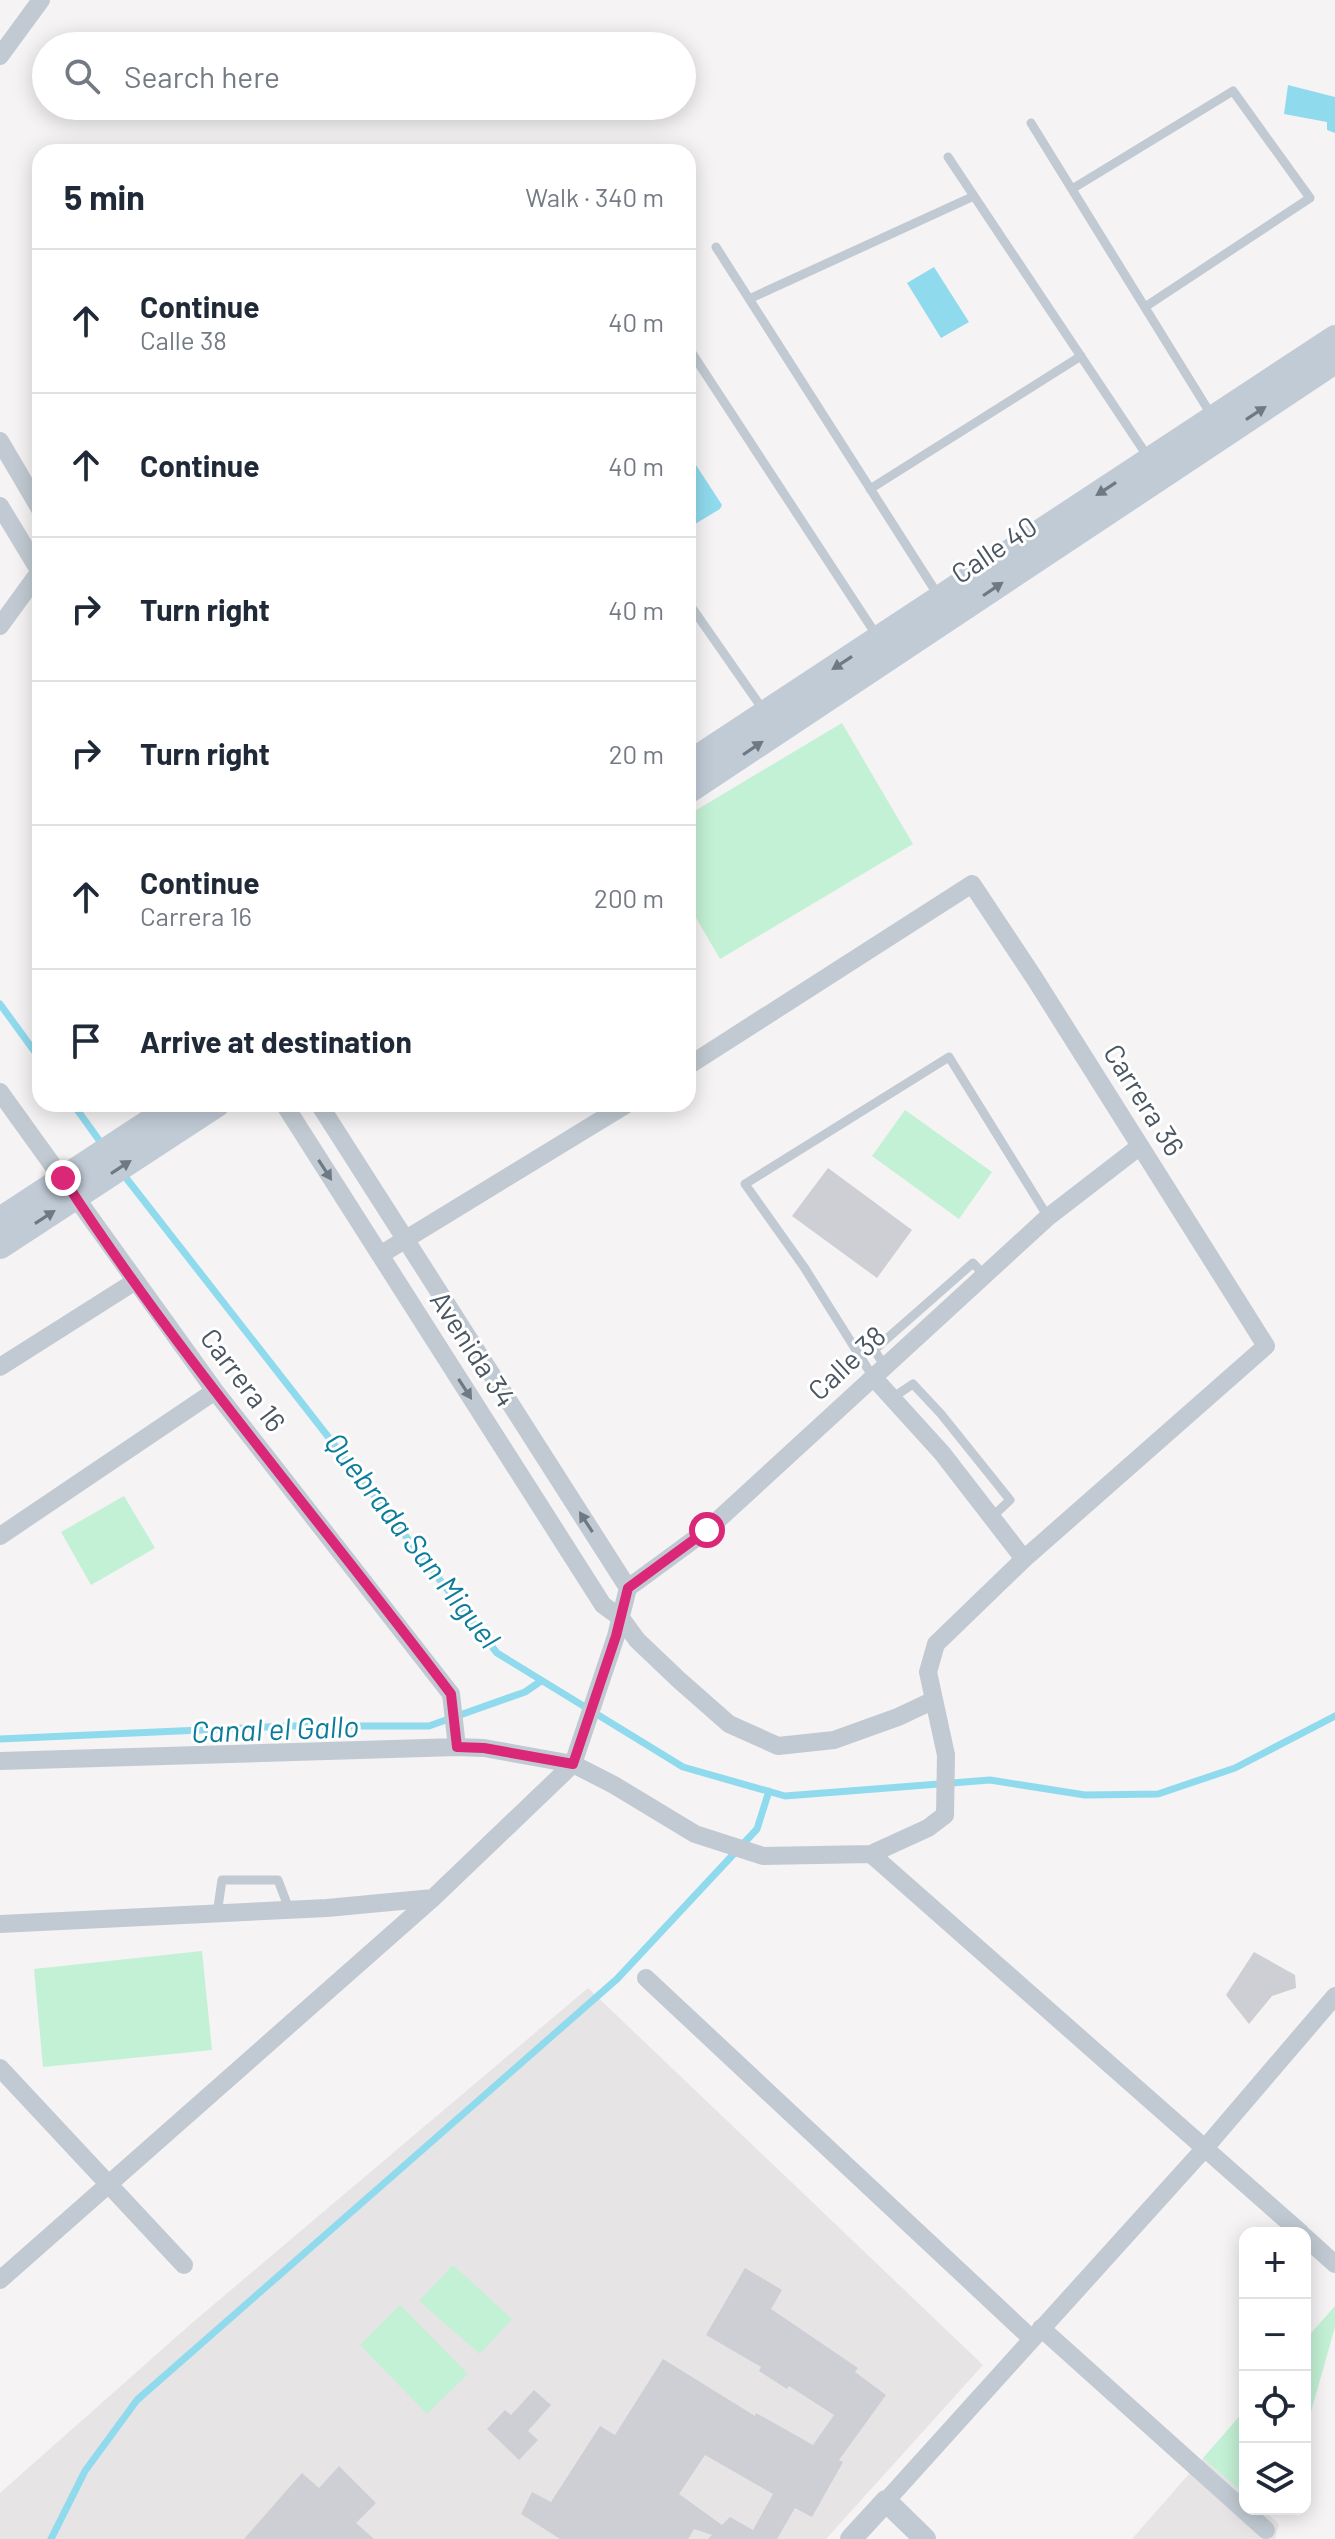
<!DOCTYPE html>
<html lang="en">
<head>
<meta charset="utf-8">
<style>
	:root { --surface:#fff; --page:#f6f6f7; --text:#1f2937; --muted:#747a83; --line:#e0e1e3 }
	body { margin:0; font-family:Barlow,sans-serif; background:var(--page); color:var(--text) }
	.controls { position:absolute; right:24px; bottom:24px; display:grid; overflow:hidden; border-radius:16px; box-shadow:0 4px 20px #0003 }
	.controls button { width:72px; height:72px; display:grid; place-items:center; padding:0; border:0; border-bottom:2px solid var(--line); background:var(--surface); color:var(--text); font:40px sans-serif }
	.stop { position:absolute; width:24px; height:24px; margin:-18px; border:6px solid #db2777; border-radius:50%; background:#fff }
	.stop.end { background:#db2777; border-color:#fff; box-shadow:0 2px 8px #0008 }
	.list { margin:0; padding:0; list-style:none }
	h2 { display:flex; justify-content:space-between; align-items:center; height:104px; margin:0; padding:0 32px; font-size:34px }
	h2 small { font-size:26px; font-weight:400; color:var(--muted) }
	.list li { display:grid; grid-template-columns:52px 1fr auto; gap:24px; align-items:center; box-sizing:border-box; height:144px; padding:0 32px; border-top:2px solid var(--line) }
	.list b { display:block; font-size:30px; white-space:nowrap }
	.list p { margin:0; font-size:26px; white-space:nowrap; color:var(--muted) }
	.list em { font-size:26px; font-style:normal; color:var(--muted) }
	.icon { flex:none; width:44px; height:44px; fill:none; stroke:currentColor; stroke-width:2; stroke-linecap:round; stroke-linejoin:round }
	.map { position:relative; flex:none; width:1335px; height:2539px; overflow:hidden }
	.search { position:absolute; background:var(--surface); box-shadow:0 4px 20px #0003; left:32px; top:32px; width:664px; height:88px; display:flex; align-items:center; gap:20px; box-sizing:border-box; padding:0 28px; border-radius:44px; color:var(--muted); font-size:30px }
	.panel { position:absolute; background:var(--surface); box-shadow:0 4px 20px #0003; left:32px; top:144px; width:664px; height:968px; border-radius:24px }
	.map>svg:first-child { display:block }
</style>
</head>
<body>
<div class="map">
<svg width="1335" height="2539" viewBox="0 0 1335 2539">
	<rect width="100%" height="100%" fill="#f5f3f3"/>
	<!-- education -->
	<path fill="#e6e4e5" d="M588 1988 983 2365 826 2539H0V2493L192 2323Z
		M1203 2458 1245 2495V2509H1262L1279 2524 1275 2539H1132Z"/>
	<!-- green -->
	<path fill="#c3f1d5" d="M842 723 913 844 720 959 688 904V815Z
		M905 1110 992 1172 959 1219 872 1156Z
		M124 1496 155 1548 91 1585 61 1532Z
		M202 1951 212 2050 43 2067 34 1969Z
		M453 2265 512 2319 480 2354 419 2301Z
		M400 2305 468 2374 427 2414 360 2345Z
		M1335 2306V2327L1305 2433V2340Z
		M1245 2410V2495L1203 2458Z"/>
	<!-- water -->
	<path fill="#90daee" d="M1288 85 1335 97V133L1327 130V122L1284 114Z
		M934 267 969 322 941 338 907 283Z
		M688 459 694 462 722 505 720 509 690 527 688 525Z"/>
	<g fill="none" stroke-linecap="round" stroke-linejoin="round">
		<!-- stream -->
		<path stroke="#90daee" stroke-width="7" d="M0 1004 40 1059
			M73 1104 104 1147
			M123 1174 497 1653 683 1767 785 1796 990 1780 1085 1795 1158 1794 1235 1768 1335 1716
			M0 1739 289 1726H429L525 1692 541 1681
			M51 2539 85 2471 137 2400 617 1979 757 1829 769 1791"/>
	</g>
	<!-- building -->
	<path fill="#cdcfd5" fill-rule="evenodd" d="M828 1168 912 1230 877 1278 792 1216Z
		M1254 1952 1295 1975 1296 1988 1272 1996 1249 2024 1226 1995Z
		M745 2268 782 2290 771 2309 858 2368 855 2372 886 2395 839 2460 843 2462 812 2517 795 2508 777 2539H708L712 2535 694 2529 688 2539H560L521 2514 532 2492 551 2502 600 2426 615 2435 663 2359 755 2416 756 2413 813 2445 834 2415 789 2386 787 2389 759 2371 761 2367 706 2335ZM705 2455 773 2494 753 2530 730 2517 722 2525 679 2494Z
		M534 2390 551 2405 528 2431 538 2440 519 2460 487 2429 505 2410 511 2415Z
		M339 2466 376 2503 356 2523 374 2539H244L302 2473 319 2488Z"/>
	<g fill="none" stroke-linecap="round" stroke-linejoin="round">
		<!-- service -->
		<path stroke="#c1cad2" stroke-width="9" d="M1031 123 1212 416
			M948 157 1148 457
			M1072 189 1233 91 1310 198 1145 307
			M716 247 938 595
			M749 299 974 196
			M688 347 877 636
			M870 489 1081 356
			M688 602 764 711
			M885 1366 874 1350 973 1263 984 1275
			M873 1377 804 1267 745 1184 949 1057 1048 1217
			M892 1398 913 1384 941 1414 1010 1500 992 1517
			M217 1914 222 1880H278L289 1909"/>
		<!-- minor -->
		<path stroke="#c1cad2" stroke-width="18" d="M0 56 41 0
			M0 441 40 509
			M0 506 40 572
			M0 626 40 571
			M0 1092 215 1391 451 1694 457 1747 484 1748 573 1764 614 1785 695 1834 763 1856 871 1854 928 1828 945 1815 946 1755 928 1672 936 1644 1024 1559 1266 1346 1035 979 972 884 688 1066
			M284 1104 603 1605 621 1618 637 1640 679 1680 729 1724 778 1746 834 1740 898 1717 932 1701
			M319 1104 628 1588
			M380 1255 627 1104
			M0 1367 134 1282
			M873 1377 942 1453 1024 1559
			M0 1536 215 1391
			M0 1761 457 1747
			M871 1854 1301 2233
			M0 1924 327 1908 433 1898
			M646 1978 1031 2338
			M0 2068 184 2265
			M1305 2237 1335 2264
			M0 2280 433 1898 573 1764 616 1636 628 1588 707 1530 1048 1217 1140 1146
			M1041 2328 1266 2530
			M886 2501 1205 2148 1335 1996"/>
		<!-- tertiary -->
		<path stroke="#c1cad2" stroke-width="22" d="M851 2539 886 2501 925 2539"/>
		<!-- secondary -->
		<path stroke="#c1cbd6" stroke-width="26" d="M688 764 1335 338
			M688 791 1335 361
			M0 1220 177 1104
			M0 1246 217 1104"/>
	</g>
	<!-- one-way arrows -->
	<defs><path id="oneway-solid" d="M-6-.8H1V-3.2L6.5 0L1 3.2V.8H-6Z" transform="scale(2)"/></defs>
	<g fill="#6e7984">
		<use href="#oneway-solid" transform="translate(1256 413) rotate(-33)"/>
		<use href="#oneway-solid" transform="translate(1106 489) rotate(147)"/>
		<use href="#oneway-solid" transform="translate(993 589) rotate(-34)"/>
		<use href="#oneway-solid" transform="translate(842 663) rotate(147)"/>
		<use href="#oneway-solid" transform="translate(753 748) rotate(-34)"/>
		<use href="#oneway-solid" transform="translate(121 1167) rotate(-33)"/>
		<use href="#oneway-solid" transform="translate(45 1217) rotate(-33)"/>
	</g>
	<g fill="#6e7983">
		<use href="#oneway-solid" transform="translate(325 1170) rotate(57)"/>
		<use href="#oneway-solid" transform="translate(465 1389) rotate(57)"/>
		<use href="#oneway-solid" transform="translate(586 1522) rotate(-123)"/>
	</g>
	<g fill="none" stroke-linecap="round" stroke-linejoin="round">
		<!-- route -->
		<path stroke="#db2777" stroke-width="10" d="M63 1178C180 1359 322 1522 451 1694L457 1747 484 1748 573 1764 616 1636 628 1588 707 1530"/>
	</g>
	<g text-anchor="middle" stroke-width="6" stroke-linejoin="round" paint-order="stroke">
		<!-- street labels -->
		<g font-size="28" fill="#4a5661" stroke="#fff">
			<text transform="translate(994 550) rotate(-34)" y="10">Calle 40</text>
			<text transform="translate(1144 1100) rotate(58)" y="10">Carrera 36</text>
			<text transform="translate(473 1349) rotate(57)" y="10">Avenida 34</text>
			<text transform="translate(847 1363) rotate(-43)" y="10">Calle 38</text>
			<text transform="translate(243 1380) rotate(53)" y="10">Carrera 16</text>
		</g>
		<!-- water labels -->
		<g font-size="30" font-style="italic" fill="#0c7c9b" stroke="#fff">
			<text transform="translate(412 1541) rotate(52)" y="10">Quebrada San Miguel</text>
			<text transform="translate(275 1730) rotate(-2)" y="10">Canal el Gallo</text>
		</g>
	</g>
</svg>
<div class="controls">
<button>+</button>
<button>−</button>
<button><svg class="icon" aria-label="locate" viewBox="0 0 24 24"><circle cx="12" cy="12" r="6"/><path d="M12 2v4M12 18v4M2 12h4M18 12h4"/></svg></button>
<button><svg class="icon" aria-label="layers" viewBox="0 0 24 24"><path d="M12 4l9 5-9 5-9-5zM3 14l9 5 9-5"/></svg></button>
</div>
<div class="stop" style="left:707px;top:1530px"></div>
<div class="stop end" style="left:63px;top:1178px"></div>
<div class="search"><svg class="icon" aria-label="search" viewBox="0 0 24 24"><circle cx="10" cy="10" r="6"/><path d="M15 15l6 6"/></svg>Search here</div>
<section class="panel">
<h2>5 min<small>Walk · 340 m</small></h2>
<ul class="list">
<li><svg class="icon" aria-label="ahead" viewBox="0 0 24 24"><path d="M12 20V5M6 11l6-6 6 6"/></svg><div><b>Continue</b><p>Calle 38</p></div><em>40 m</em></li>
<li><svg class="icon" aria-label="ahead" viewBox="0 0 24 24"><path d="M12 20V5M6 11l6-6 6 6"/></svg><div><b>Continue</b></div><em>40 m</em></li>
<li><svg class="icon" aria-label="right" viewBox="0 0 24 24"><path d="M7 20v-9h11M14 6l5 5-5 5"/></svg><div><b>Turn right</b></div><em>40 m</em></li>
<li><svg class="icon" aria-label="right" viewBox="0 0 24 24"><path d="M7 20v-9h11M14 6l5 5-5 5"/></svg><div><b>Turn right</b></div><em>20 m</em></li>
<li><svg class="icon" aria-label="ahead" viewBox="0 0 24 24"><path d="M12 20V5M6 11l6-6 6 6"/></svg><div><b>Continue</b><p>Carrera 16</p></div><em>200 m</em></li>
<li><svg class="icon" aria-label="arrive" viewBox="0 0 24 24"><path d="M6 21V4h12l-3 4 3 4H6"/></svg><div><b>Arrive at destination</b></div></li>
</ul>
</section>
</div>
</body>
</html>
